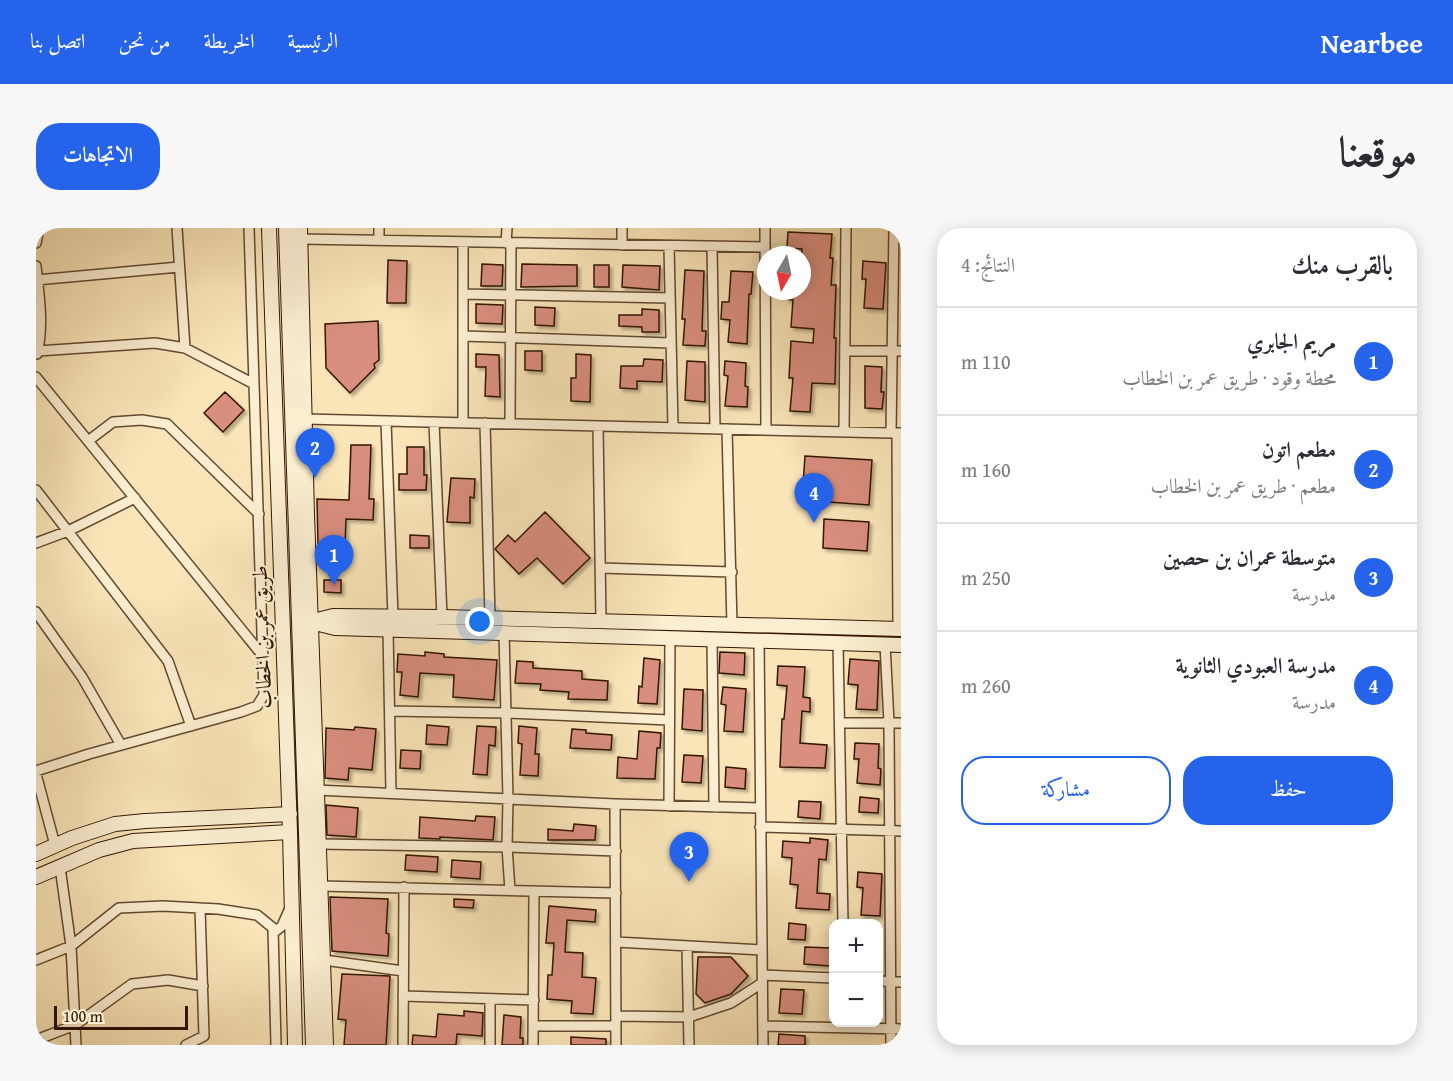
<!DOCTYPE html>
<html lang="ar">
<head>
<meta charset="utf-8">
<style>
	:root { --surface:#fff; --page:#f7f7f7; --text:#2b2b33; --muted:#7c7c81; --line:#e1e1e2; --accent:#2563eb }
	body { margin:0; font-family:"Gentium Book Plus",Amiri,serif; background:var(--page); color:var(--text); direction:rtl }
	.controls { position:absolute; right:18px; bottom:18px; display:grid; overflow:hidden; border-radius:12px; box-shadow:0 3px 15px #0003 }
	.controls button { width:54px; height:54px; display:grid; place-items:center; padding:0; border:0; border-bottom:2px solid var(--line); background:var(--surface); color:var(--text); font:30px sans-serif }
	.compass { position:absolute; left:721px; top:18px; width:54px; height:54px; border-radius:50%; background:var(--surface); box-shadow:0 3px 15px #0003; rotate:189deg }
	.scale { position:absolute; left:18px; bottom:15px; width:134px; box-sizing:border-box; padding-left:6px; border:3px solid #331502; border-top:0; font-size:16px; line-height:21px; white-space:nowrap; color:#331502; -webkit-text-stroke:4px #fbeed1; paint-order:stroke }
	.you { position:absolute; left:444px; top:394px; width:21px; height:21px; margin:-15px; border:4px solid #fff; border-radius:50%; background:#1a73e8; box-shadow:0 0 0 9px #1a73e833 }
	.badge { display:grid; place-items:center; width:39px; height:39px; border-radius:50%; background:var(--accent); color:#fff; font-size:20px; font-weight:700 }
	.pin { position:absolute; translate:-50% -50px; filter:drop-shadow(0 2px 3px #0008) }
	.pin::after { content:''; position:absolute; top:32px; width:21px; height:18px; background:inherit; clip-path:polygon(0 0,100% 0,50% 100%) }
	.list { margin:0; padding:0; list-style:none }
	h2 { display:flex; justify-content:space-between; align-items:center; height:78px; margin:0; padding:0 24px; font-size:26px }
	h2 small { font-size:20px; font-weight:400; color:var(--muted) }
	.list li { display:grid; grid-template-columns:39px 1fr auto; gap:18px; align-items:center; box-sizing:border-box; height:108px; padding:0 24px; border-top:2px solid var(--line) }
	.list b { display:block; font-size:22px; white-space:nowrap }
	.list p { margin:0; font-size:20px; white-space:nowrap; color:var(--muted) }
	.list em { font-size:20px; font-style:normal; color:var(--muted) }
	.actions { display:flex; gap:12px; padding:18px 24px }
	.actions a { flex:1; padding:14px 0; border:2px solid var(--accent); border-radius:24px; text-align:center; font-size:21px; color:var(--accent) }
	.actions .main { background:var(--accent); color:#fff }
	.map { position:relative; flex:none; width:865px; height:817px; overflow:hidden; direction:ltr; border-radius:24px }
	header { display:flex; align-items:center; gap:36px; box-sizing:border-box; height:84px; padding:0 30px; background:var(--accent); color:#fff }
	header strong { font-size:28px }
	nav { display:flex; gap:33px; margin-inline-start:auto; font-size:21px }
	.intro { display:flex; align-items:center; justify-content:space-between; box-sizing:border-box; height:144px; padding:0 36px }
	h1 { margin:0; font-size:42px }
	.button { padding:15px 27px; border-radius:24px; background:var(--accent); color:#fff; font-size:21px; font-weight:700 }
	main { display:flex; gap:36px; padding:0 36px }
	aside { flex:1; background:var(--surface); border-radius:24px; box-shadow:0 3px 15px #0003 }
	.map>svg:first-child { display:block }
</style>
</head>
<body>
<header>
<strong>Nearbee</strong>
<nav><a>الرئيسية</a><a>الخريطة</a><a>من نحن</a><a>اتصل بنا</a></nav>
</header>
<div class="intro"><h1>موقعنا</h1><a class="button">الاتجاهات</a></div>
<main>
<aside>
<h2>بالقرب منك<small>النتائج: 4</small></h2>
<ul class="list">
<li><span class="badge">1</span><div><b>مريم الجابري</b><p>محطة وقود · طريق عمر بن الخطاب</p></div><em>110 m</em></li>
<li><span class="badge">2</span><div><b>مطعم اتون</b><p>مطعم · طريق عمر بن الخطاب</p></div><em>160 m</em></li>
<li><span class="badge">3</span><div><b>متوسطة عمران بن حصين</b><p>مدرسة</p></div><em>250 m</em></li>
<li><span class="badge">4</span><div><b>مدرسة العبودي الثانوية</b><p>مدرسة</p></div><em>260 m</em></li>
</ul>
<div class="actions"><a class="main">حفظ</a><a>مشاركة</a></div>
</aside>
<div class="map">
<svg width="865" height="817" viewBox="0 0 865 817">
	<defs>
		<filter id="shadow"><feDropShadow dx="3" dy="3" stdDeviation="1.5" flood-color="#0004"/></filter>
	</defs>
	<rect width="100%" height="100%" fill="#f9e5b8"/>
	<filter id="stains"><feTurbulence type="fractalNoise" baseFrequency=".00333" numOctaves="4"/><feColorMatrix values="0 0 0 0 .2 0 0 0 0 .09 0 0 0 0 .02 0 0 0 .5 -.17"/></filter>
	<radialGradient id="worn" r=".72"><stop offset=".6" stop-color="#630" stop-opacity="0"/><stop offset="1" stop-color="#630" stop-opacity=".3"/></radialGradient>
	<!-- building -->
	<path fill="#d98e7e" stroke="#331502" stroke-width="1.5" filter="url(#shadow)" d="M752 4 796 6 794 30H797L795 57H800L798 110H800L799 156 776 155 774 184 754 183 757 150H753L755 113 777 115 778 101 755 99 757 72 750 71V63H766V21L751 20Z
		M352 32 371 33 370 75H351Z
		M827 33 850 35 847 81 828 80 830 51H826Z
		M446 36 467 37 466 58H445Z
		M486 36 541 37V58L485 59Z
		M558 37H573V59H558Z
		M587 37 624 38 623 62 586 59Z
		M649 42 668 43 666 103H670L669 118 647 117 649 91H646Z
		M695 43 717 44 715 66H713L711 116 692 114 694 92 685 91 686 74H693Z
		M440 76 467 77 466 96 440 95Z
		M499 79 519 80 518 98 499 97Z
		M606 81 623 82V104H606V99L583 98V87H606Z
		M342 93 343 132 338 136 339 140 314 165 290 140 289 96Z
		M489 123H506V143L489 142Z
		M440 126 463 127 464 169 449 168 450 139H440Z
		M540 126 555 127 554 174 535 173V150H540Z
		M608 131 627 132 626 154 601 153V161L584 160 585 138H607Z
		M651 133 669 134V174L649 172Z
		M689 133 710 135 709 158 712 159 711 179 689 178 692 148 688 147Z
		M829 138 846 139 845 164H848L846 181 829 180Z
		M189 164 208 182 187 204 168 185Z
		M315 217H335L333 271H338L337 292 310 291 309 317 282 316 281 271 313 272Z
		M371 219H388V247H391L390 262H363V246H371Z
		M769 228 836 232 833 277 766 272Z
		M415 250 439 251 438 270 434 269V295L411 294Z
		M509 284 554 330 527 356 501 330 483 346 459 321 472 307 479 314Z
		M788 291 833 294 831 323 787 320Z
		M374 307 393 308V320H374Z
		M288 352H305V365L288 364Z
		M389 424 408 426V429L461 432 458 472 417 469 418 447 384 445 382 469 364 467 366 444H361L362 426 389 428Z
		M684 424 709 425 708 447 683 445Z
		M608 430 624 432 621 476 602 475 603 458 606 459Z
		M814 431 843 433 841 482 820 481 822 457 812 456Z
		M481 433 497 434V440L546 443V451L572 453 571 472 532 471 533 464 504 462 505 456 479 455Z
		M742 438 769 439 767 469 774 470V484L766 483 764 515 791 517 789 540 744 539 746 491H748L751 458 741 457Z
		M687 459 710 461 707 504 688 503 690 477 685 476Z
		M648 461 667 462 666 503 646 501Z
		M391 497 413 499 411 517 390 516Z
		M441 498 460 499 459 518 453 517 451 547 437 546Z
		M483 498 501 500 499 526H503L502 548 484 547 486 516 482 515Z
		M319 499 340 501 336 542 313 540 312 552 289 550 290 500 318 502Z
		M536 501 550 502V505L576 507 575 522 534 520Z
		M603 503 625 505 624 520H621L619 551 581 550 582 529 601 531Z
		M819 515 843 516 842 540 845 541 844 557 821 555 823 531H818Z
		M365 522 385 523 384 541 364 540Z
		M648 527 667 528 665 555 646 554Z
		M690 539 710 541 709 561 689 559Z
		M824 569 843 571 842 585 823 584Z
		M763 573 785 574 784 591 762 589Z
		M290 577 322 580 320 609 291 607Z
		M440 588 459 589 457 612 404 609V611L383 610 384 589 439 593Z
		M538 596 560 598 559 612H512V601L537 603Z
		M774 610 792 612 790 632 783 631 781 665 794 666 793 682 760 680 762 657 754 656 756 630 746 629 747 613 774 615Z
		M370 627 402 629 401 644 369 642Z
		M416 632 445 634 444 651 415 649Z
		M822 644 846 646 844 688 825 687 827 660 821 659Z
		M294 669 352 671 350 705 353 706 352 728 296 723Z
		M418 671 438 672 437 680 418 679Z
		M513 678 560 682 559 694 531 692 529 724 547 725 546 749 560 750 557 786 535 785 536 773 511 771 512 747H516L518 715H510Z
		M753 695 770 697 769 712 752 711Z
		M769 719 795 720 794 738 768 736Z
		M662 729H695L712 748 695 766 669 775 660 766Z
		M306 746 354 748 350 817H308L310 792 302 791Z
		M745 761 768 762 766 786 743 785Z
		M428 783 447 785 446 808 421 806 420 817H376L377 807 400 809 402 786 428 788Z
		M468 787 485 789 484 810H487V817H466Z
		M743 806 769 808V817H742Z
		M535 809 570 811V817H535Z"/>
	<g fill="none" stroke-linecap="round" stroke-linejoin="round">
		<!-- street casing -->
		<g stroke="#644930" stroke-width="12">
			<path id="street" d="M141 0 149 120
				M729 0 730 201
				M858 0 855 205H865
				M264 11 729 19
				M343 12V0
				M427 14V195
				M0 15 3 0
				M470 15 471 0
				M586 17V0
				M633 18 637 199
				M676 18 679 200
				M0 38C3 67 8 97 1 126
				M0 52 143 39
				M427 66 634 70
				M427 108 635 115
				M2 123 119 115 149 120 218 156
				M809 123H865
				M0 149 227 428
				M269 191 855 205
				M350 193 357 389 352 401 355 565
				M398 194 406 389
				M449 195 454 390
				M474 196 475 15
				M562 198 565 393
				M691 201 696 397
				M808 203 810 0
				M861 205 862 401
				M52 213 77 194 106 192 131 196 223 286
				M0 262 132 433 155 498
				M0 315 32 303 99 270
				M564 340 696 344
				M0 384 46 449 85 517
				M468 404 472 571 471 619 474 662
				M676 411 678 579
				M723 412 727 817
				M802 415 807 696
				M849 416 853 495 855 817
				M354 483 470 485 633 492
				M805 495H865
				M0 543 53 526 205 484 221 478 228 467 213 0
				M0 546 19 617
				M280 562 579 576 724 580
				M579 576 580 817
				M633 578 634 410
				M724 599 865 603
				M283 616 471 619 580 623
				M24 639 35 718 40 817
				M284 658 580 665
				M237 705 246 698 254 680
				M580 714 726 722
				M651 718 653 817
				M0 732 35 718 83 680 127 678 182 681 221 687 237 700 240 817
				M288 732 367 743
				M726 747 798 750
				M842 753 865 754
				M367 768 498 772
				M580 788 653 789 695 775 726 755
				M497 798H580
				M727 798 865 801
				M0 812 39 797 96 756 132 752 167 758
				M150 817 168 808 164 680
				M367 817 368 659
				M454 817V771
				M497 817 498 663"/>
		</g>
		<!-- secondary casing -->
		<g stroke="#331502" stroke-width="16">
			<path id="secondary" d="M233 0 254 604 259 817
				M250 0 277 817
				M264 0 271 287 290 817
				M277 393 297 388 406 389 865 401
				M275 394 299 400 865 417
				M0 626 36 610 79 596 109 593 254 586
				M0 649 63 622 97 613 254 604"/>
		</g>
		<!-- street -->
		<use href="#street" stroke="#fbeed1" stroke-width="9"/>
		<!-- secondary -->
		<use href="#secondary" stroke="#fbeed1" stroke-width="14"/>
	</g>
	<g text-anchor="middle" stroke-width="4.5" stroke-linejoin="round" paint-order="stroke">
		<!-- street labels -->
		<g font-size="21" fill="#331502" stroke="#fbeed1">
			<text transform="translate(226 409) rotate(-92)" y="7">طريق عمر بن الخطاب</text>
		</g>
	</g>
	<rect width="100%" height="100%" filter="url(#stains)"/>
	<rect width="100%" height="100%" fill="url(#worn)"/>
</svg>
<div class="controls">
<button>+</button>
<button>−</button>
</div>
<svg class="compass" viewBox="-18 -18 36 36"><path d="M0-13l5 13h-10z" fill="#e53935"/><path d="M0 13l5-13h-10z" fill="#7c7c81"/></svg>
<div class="scale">100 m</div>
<div class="you"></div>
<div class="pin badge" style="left:298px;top:357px">1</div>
<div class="pin badge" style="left:279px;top:250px">2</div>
<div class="pin badge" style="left:653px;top:654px">3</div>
<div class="pin badge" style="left:778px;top:295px">4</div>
</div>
</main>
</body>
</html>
